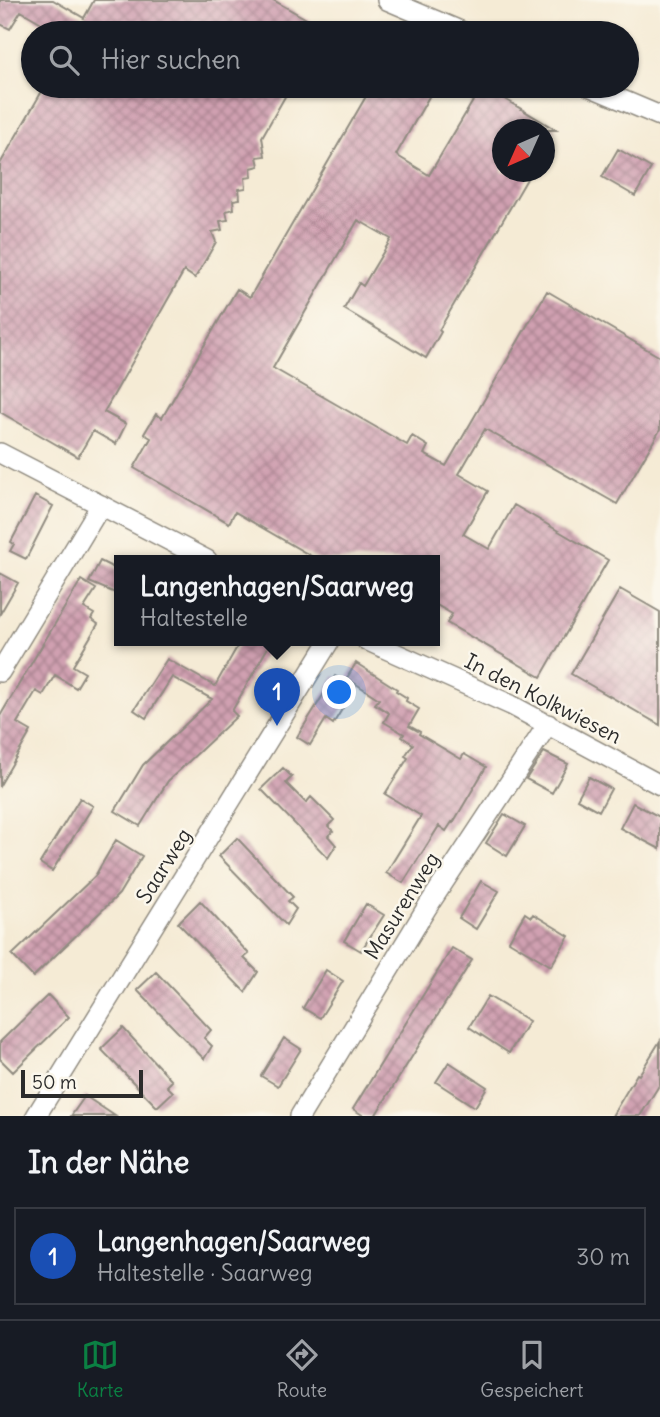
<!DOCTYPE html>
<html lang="de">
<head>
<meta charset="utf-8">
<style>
	:root { --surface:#171b24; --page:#20242c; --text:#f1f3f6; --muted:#9ea1a6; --line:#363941; --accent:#0b8043 }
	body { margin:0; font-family:Delius,sans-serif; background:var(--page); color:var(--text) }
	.compass { position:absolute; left:492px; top:119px; width:63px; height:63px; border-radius:50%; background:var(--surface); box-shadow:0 2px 5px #0004; rotate:225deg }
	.scale { position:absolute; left:21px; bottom:18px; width:122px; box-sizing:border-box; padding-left:7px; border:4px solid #2b2b2b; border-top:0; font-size:19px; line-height:24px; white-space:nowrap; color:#2b2b2b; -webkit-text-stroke:5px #fbf7ec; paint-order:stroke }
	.you { position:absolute; left:340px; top:693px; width:24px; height:24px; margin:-18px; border:5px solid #fff; border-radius:50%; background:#1a73e8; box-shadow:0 0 0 10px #1a73e833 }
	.badge { display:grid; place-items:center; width:46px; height:46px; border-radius:50%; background:var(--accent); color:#fff; font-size:23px; font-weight:700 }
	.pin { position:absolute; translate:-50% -58px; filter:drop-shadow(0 2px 4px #0008) }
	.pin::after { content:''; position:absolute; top:37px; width:24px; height:21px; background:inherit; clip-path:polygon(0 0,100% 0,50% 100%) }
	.popup { position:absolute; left:114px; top:555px; width:326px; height:91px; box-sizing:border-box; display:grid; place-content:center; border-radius:0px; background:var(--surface); filter:drop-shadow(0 2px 5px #0005); font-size:23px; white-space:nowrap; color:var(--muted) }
	.popup b { font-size:26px; color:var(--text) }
	.popup::after { content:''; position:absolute; left:50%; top:100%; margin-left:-14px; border:14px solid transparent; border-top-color:var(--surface) }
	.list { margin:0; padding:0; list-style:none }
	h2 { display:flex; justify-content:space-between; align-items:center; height:91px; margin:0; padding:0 28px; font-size:30px }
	h2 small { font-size:23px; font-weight:400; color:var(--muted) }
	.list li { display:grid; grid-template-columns:46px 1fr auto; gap:21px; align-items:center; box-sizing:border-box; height:98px; margin:0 14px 14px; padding:0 14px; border:2px solid var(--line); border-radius:0px }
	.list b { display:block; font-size:26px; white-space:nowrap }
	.list p { margin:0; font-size:23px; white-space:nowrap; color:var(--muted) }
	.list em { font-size:23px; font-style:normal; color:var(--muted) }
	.icon { flex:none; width:38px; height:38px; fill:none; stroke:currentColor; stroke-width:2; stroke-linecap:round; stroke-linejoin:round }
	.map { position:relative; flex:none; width:660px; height:1116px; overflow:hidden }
	.search { position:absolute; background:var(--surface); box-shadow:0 2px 5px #0004; left:21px; right:21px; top:21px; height:77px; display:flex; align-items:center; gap:18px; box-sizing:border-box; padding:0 24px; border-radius:38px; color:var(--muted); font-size:26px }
	.sheet { height:203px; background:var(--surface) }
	nav { display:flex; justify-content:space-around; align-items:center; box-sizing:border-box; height:98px; border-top:2px solid var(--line); background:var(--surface); font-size:19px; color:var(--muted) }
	nav a { display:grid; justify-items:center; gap:4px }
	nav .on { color:var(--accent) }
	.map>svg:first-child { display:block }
</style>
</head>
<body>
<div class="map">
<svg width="660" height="1116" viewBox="0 0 660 1116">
	<defs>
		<pattern id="building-cross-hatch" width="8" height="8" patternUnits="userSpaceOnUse" patternTransform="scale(1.75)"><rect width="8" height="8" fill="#d0a0b1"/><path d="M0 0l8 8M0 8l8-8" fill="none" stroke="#a98390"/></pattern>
	</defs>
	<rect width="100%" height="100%" fill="#fbf7ec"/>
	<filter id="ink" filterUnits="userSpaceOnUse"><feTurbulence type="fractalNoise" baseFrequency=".0143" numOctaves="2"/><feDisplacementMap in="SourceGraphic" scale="14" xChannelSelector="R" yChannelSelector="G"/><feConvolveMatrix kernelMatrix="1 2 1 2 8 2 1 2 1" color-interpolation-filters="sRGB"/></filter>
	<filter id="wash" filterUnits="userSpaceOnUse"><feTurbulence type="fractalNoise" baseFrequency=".00686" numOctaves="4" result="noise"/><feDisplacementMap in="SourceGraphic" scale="28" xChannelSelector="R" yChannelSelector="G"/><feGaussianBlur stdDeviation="1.57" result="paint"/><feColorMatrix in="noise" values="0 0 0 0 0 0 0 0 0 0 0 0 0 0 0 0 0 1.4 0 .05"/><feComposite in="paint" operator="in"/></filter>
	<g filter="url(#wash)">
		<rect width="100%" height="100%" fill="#f5ebd5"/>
		<g id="blocks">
			<!-- building -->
			<path fill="url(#building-cross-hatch)" d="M0 0H53L84 18 94 0H273L331 33H59L21 11 10 29 0 24Z
				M45 86H291L262 137 265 156 257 157 259 166 251 168 252 177 245 178 246 188 239 189 240 199 233 200 234 209 226 211 228 220 220 221 222 230 212 232 216 242 195 278 184 271 104 412 126 424 116 444 93 431 78 457 0 412V164Z
				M372 86H435L396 155 429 175 473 101 472 100 480 86H483L556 130H502V172H531L439 330 441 332 426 358 344 309 359 283 363 286 391 239 358 220 273 368 407 445 412 436 428 446 424 454 446 466 547 291 660 357V430L617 504 485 429 459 474 488 491 463 534 489 549 514 505 608 560 541 677 447 623 452 614 435 604V560H318L235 512 229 523 134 468 151 438 144 434 156 414 162 418 237 289 250 297Z
				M618 149 651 168 635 196 602 177Z
				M35 496 53 506 26 559 10 551 14 544 11 542Z
				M100 561 120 571V595L89 582Z
				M0 573 18 583 0 614Z
				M81 580 96 589 84 608 94 614 91 619 98 624 73 666 85 673 76 688 55 675 43 695 36 691 17 723 31 731 0 785V716Z
				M620 589 660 612V725L571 674Z
				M241 640H272L232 711 237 716 168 781 140 826 115 811 143 765 212 699 172 677 146 718 134 710 167 659 215 686Z
				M356 663 397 689 396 691 407 698 406 701 419 709 409 726 420 732 419 734 461 759 464 754 486 767 453 823 452 822 446 831 439 826 403 883 386 873 421 816 385 794 408 758 405 756 413 744 402 737 404 734 384 722 389 713 375 704 379 699 347 678Z
				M335 676 355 688 333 724 326 719 310 745 297 737Z
				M544 752 568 764 552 793 526 779Z
				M283 768 292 777 286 783 306 803 311 797 334 820 328 826 333 831 328 836 336 845 328 858 261 789Z
				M589 777 611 789 599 811 577 799Z
				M80 798 93 806 52 871 40 863Z
				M633 803 660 817V849L620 828Z
				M504 814 525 826 507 856 486 843Z
				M237 838 293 897 288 901 296 909 286 925 219 856Z
				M116 840 142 856 119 894 33 977 12 955 95 876Z
				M481 881 499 891 476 929 459 918Z
				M200 901 249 954 244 958 258 972 245 992 178 923Z
				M366 904 384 915 361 951 344 941Z
				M525 913 531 917 533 914 569 936 551 966 509 941Z
				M452 948 472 960 375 1116H364L353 1109Z
				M326 970 343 981 320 1018 303 1008Z
				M156 972 211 1030 204 1038 212 1046 204 1059 137 990Z
				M48 995 69 1017 13 1072 0 1059V1042Z
				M488 996 529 1021 509 1053 469 1027Z
				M123 1028 172 1081 167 1086 173 1092 157 1107 101 1049Z
				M284 1038 301 1049 278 1086 261 1076Z
				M660 1041V1084L640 1116H612L637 1074 639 1075Z
				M449 1062 487 1087 475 1107 436 1082Z
				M85 1096 115 1116H71Z"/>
		</g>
	</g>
	<g filter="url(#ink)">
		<use href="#blocks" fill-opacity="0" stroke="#908b80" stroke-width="2"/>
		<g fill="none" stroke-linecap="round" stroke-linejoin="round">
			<!-- street casing -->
			<g stroke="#908b80" stroke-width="22">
				<path id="street" d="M387 0 465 33
					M589 86 660 116
					M0 453 207 560
					M366 640 511 705 660 785
					M0 672 101 505
					M36 1116 330 640
					M300 1116 426 909 548 724"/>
			</g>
			<!-- street -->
			<use href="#street" stroke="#fff" stroke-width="19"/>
		</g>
	</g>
	<g text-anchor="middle" stroke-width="5" stroke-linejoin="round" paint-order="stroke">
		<!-- street labels -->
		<g font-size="21" fill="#2b2b2b" stroke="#fbf7ec">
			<text transform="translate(543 699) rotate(27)" y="7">In den Kolkwiesen</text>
			<text transform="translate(164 866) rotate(-58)" y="7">Saarweg</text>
			<text transform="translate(402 906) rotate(-58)" y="7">Masurenweg</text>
		</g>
	</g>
</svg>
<svg class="compass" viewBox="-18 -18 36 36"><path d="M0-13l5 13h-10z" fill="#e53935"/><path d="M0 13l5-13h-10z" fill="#9ea1a6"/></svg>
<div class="scale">50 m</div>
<div class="you"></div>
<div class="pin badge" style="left:277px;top:726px;background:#1a4fb4">1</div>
<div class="popup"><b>Langenhagen/Saarweg</b>Haltestelle</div>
<div class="search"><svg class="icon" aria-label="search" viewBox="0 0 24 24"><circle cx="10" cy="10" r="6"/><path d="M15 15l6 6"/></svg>Hier suchen</div>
</div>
<section class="sheet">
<h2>In der Nähe<small></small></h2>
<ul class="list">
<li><span class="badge" style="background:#1a4fb4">1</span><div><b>Langenhagen/Saarweg</b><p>Haltestelle · Saarweg</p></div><em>30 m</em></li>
</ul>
</section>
<nav>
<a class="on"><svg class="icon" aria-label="map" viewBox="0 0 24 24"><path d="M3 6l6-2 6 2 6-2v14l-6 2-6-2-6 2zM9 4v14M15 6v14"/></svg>Karte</a>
<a><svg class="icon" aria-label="directions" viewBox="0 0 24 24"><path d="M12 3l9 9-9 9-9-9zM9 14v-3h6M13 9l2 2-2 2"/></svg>Route</a>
<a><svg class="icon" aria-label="saved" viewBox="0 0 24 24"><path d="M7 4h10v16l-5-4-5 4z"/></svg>Gespeichert</a>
</nav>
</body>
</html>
